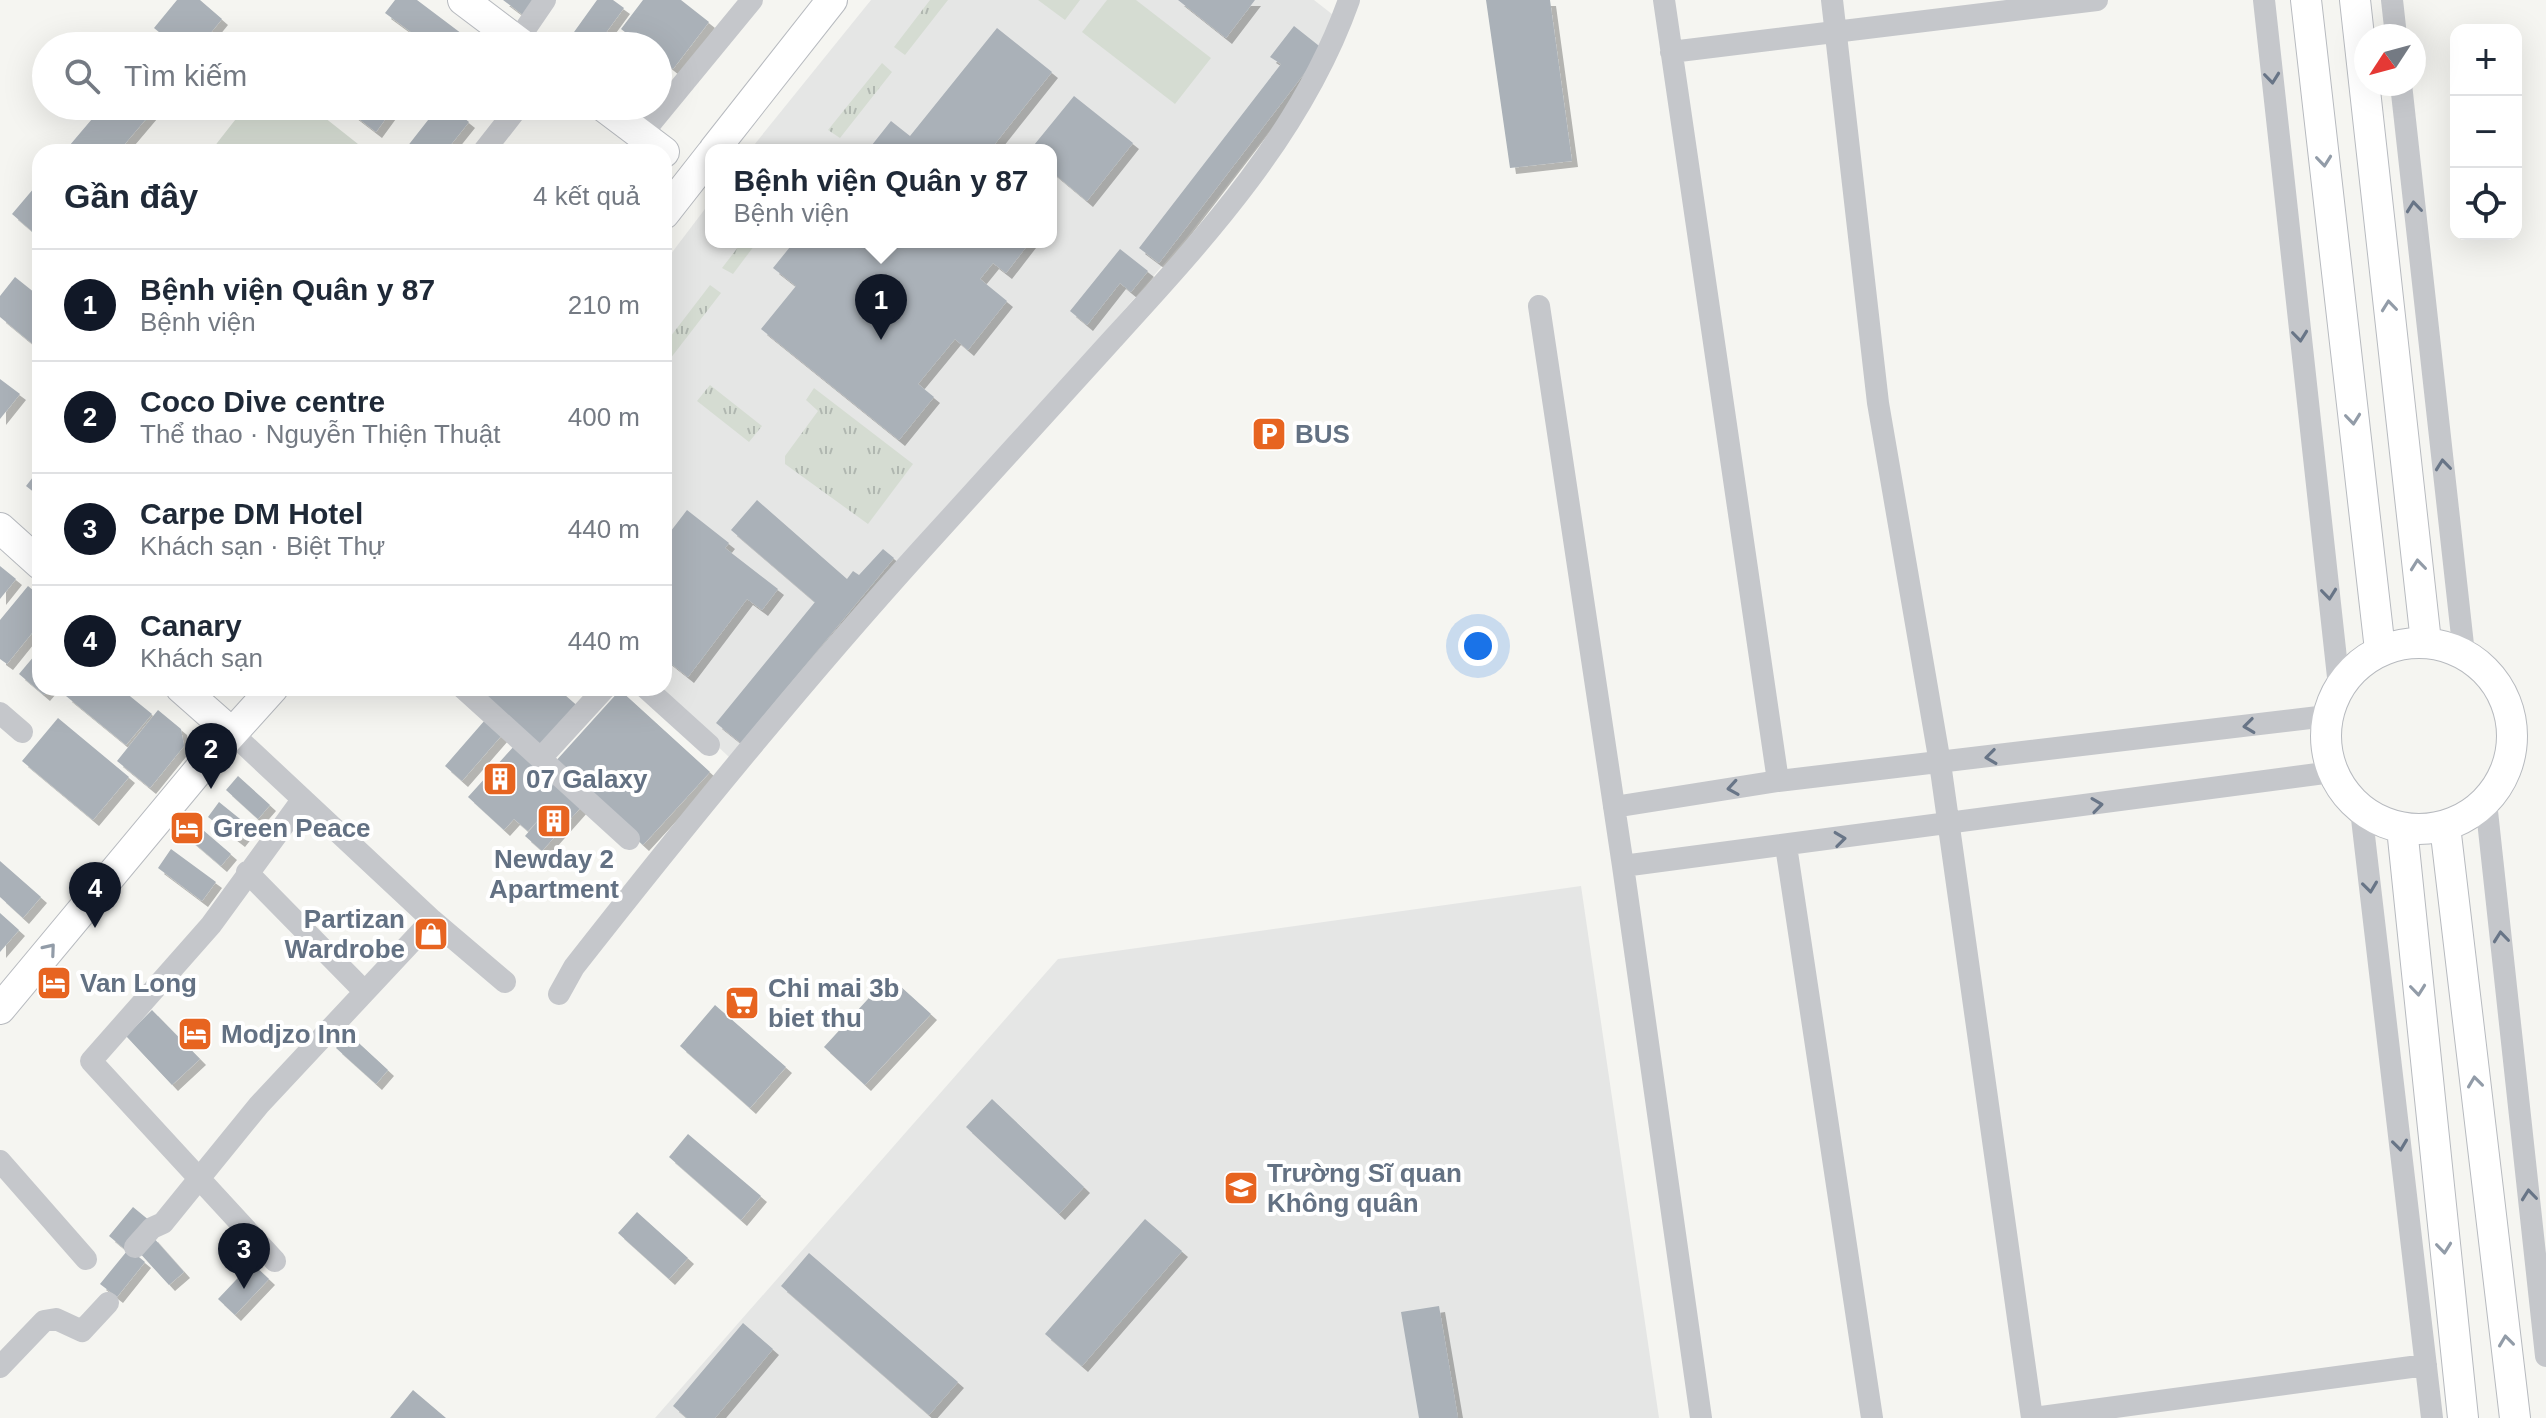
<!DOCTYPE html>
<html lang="vi">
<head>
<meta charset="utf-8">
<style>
	:root { --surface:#fff; --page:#f6f6f7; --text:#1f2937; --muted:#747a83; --line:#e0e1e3; --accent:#111827 }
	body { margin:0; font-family:Arial,sans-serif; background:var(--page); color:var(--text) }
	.controls { position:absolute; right:24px; top:24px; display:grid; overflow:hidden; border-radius:16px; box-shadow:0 8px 32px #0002 }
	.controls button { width:72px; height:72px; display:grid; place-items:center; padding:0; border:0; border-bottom:2px solid var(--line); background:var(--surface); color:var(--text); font:40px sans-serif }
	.compass { position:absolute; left:2354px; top:24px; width:72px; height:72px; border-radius:50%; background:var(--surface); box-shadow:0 8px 32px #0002; rotate:234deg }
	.you { position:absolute; left:1478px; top:646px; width:28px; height:28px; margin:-20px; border:6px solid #fff; border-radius:50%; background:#1a73e8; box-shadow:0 0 0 12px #1a73e833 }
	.badge { display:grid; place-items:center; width:52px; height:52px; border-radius:50%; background:var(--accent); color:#fff; font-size:26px; font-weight:700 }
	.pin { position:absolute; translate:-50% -66px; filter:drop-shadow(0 2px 4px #0008) }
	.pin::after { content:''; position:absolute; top:42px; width:28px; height:24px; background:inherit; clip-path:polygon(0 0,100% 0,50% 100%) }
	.popup { position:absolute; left:705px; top:144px; width:352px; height:104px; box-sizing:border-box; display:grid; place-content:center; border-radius:16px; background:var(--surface); filter:drop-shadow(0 2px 6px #0005); font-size:26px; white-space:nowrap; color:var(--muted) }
	.popup b { font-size:30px; color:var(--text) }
	.popup::after { content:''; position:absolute; left:50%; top:100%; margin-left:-16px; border:16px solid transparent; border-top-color:var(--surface) }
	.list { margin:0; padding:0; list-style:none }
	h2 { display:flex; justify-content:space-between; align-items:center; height:104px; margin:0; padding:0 32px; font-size:34px }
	h2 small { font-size:26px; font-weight:400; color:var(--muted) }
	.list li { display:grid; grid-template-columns:52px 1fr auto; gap:24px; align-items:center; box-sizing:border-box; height:112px; padding:0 32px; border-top:2px solid var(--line) }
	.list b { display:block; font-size:30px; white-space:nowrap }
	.list p { margin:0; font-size:26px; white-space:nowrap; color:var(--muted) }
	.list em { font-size:26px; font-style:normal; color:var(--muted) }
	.icon { flex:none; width:44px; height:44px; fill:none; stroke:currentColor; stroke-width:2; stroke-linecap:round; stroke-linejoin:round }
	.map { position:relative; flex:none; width:2546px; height:1418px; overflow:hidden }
	.search { position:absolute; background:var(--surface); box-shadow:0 8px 32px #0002; left:32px; top:32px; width:640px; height:88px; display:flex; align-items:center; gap:20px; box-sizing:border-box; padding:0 28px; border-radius:44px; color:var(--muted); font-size:30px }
	.panel { position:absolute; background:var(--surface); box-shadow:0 8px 32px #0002; left:32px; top:144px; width:640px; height:552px; border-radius:24px }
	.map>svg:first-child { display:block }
</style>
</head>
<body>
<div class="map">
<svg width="2546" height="1418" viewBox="0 0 2546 1418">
	<defs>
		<pattern id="grass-tufts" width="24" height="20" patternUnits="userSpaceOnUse" patternTransform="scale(2)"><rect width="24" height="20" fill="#d5dcd2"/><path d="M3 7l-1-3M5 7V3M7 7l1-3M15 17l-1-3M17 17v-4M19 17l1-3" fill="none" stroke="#b0b7b0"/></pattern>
		<filter id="shadow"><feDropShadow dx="6" dy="6" stdDeviation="0" flood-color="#0004"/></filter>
	</defs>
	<rect width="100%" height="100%" fill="#f5f5f1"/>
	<!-- built -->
	<path fill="#e5e6e5" d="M871 0H1314L1337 18 1284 112 1187 237 1033 416 729 757 656 688H664V263L711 201V242H1051V150H750Z
		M1581 886 1659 1418H655L1058 959Z"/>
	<!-- grass -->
	<path fill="url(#grass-tufts)" d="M930 0H948L905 55 894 47Z
		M882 63 892 72 840 138 828 130Z
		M742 242H757L733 274 722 268Z
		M710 285 721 293 670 359 664 354V345Z
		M710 385 762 426 749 442 697 401Z
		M814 388 913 464 868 524 785 464V456L818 411 806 400Z"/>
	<!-- pitch -->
	<path fill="#d5dcd2" d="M1038 0H1080L1065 20Z
		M1107 0H1136L1211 58 1175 104 1082 32Z
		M246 106H310L358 144 352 152H210Z"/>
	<!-- building -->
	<path fill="#aab1b8" filter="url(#shadow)" d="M177 0H200L222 19 200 46H176L154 28Z
		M395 0H417L478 46H430L385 13Z
		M503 0H540L527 18Z
		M597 0H613L624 8 605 34 621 46H564Z
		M643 0H681L709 22 673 69 658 57V46H643L621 29Z
		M1178 0H1255L1226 38Z
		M1486 0H1550L1572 161 1510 168Z
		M1294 26 1323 49 1159 263 1139 248 1281 64 1270 57Z
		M997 28 1052 72 990 150H868L891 121 910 136Z
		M1074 96 1133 143 1087 201 1051 171V150H1030Z
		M103 106H157L118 152H64Z
		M342 106H395L376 132Z
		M439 106H449L469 122 445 152H403Z
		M40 181V238L12 214Z
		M794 242H1030L1006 273 993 263 980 279 1007 301 968 350 955 339 918 384 934 397 899 440 761 329 796 286 773 268Z
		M1120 249 1148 271 1131 292 1120 283 1087 325 1070 311Z
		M15 277 40 297V350L0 317V296Z
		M0 379 20 394 0 419Z
		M40 468V497L26 486Z
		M757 500 847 579 853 571 859 575 883 549 894 558 741 743 716 723 815 602 731 530Z
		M687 510 729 543 725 548 778 589 762 610 747 599 688 677 664 658V540Z
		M0 566 16 579 0 599Z
		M28 586 40 596V623L7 664 0 659V620Z
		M40 649V688H50L44 695 19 674Z
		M73 688H120L152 714 126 745 66 696Z
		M463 688H557L581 709 540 755Z
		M620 690 710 772 643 845 554 763Z
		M158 710 181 729 184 746 150 788 117 761Z
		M58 718 129 777 93 820 22 761Z
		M485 720 502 735 462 781 445 766Z
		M515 745 582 806 542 851 525 836 543 815 528 831 514 819 504 830 468 797Z
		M238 776 270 805 258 819 226 790Z
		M219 802 250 827 239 841 208 817Z
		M196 824 231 854 221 866 187 837Z
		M171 849 216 882 202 901 158 868Z
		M0 861 41 897 23 918 0 897Z
		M0 913 19 930 0 952Z
		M889 976 931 1014 865 1085 824 1047Z
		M715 1005 786 1067 750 1108 680 1046Z
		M152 1010 200 1059 172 1085 126 1036Z
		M349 1034 388 1070 376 1084 336 1048Z
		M992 1099 1084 1187 1059 1214 966 1127Z
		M688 1134 761 1196 741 1220 669 1157Z
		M133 1207 150 1221 128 1248 145 1262 117 1297 100 1284 127 1251 109 1236Z
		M637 1212 688 1258 669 1279 618 1233Z
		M1145 1219 1182 1251 1082 1366 1045 1334Z
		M152 1236 184 1272 169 1285 137 1250Z
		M809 1253 958 1382 929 1415 781 1286Z
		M252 1263 269 1279 235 1315 218 1299Z
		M1439 1306 1458 1418H1419L1401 1312Z
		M743 1323 773 1349 715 1418H687L673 1406Z
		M413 1390 446 1418H390Z"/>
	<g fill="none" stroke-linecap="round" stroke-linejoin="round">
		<!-- secondary casing -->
		<g stroke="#b7babf" stroke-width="32">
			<path id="secondary" d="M463 0 524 46
				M2306 0 2380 650
				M2355 0 2426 642
				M603 106 664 152
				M714 150 832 0
				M664 214 711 154
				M0 528 40 564
				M2326 736a93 93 0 1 1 186 0a93 93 0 1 1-186 0Z
				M181 688 232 733
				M2445 826 2515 1418
				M2402 828 2463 1418
				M0 1009 198 771 273 688"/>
		</g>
		<!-- street -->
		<path stroke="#c5c7cb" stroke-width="22" d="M1664 0 1778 781
			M1832 0 1878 403 1940 763 2032 1418
			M2264 0 2339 686
			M2392 0 2396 36
			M517 41 545 0
			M1671 52 2097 0
			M2401 84 2464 654
			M641 135 752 0
			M483 152 519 106
			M1539 306 1623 866 1701 1418
			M463 688 629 839
			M646 688 709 745
			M0 713 22 732
			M232 733 432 920 505 982
			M541 758 605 688
			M2486 802 2546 1356
			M1614 807 1778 781 2327 716
			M2361 810 2432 1418
			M1786 846 1872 1418
			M1623 866 2332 772
			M247 872 363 990
			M559 994 574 967C686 824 800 684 922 549 985 480 1048 410 1111 341 1205 238 1302 133 1349 0
			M0 1161 86 1259
			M135 1247 152 1228 163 1223 259 1105 432 920
			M275 1261 91 1061 211 925 302 800
			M0 1367 44 1321 56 1319 82 1331 108 1303
			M2034 1418 2426 1365"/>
		<!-- secondary -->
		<use href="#secondary" stroke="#fff" stroke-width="30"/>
	</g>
	<!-- one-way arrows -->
	<defs><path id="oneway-chevron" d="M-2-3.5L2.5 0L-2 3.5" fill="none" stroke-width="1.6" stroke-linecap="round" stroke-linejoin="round" transform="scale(2)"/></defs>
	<g stroke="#687587">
		<use href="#oneway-chevron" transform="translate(2272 78) rotate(84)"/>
		<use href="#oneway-chevron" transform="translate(2414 207) rotate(-96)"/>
		<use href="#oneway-chevron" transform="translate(2300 336) rotate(84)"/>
		<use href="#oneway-chevron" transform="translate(2443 465) rotate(-96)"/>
		<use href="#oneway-chevron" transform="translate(2329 594) rotate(84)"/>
		<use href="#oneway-chevron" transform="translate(2249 726) rotate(173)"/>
		<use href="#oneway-chevron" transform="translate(1991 757) rotate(173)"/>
		<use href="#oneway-chevron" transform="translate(1733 788) rotate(171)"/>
		<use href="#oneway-chevron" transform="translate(2097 805) rotate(-8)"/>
		<use href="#oneway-chevron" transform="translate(1840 839) rotate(-7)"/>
		<use href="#oneway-chevron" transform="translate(2370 887) rotate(83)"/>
		<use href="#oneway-chevron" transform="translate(2501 937) rotate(-96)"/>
		<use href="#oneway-chevron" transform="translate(2400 1145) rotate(83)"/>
		<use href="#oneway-chevron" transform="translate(2529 1195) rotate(-96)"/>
	</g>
	<g stroke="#929ca8">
		<use href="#oneway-chevron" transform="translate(2324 161) rotate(84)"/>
		<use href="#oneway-chevron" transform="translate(2389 306) rotate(-96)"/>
		<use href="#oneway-chevron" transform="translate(2353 419) rotate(84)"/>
		<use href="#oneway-chevron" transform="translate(2418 565) rotate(-96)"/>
		<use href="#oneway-chevron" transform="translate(50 949) rotate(-50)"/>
		<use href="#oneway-chevron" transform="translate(2418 990) rotate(84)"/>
		<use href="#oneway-chevron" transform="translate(2475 1082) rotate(-97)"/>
		<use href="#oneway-chevron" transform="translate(2444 1248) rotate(84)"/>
		<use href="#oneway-chevron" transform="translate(2506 1341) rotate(-97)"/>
	</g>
	<!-- icons -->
	<defs>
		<g id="parking-square" transform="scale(1.8)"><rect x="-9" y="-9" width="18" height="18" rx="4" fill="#e76420" stroke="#fff"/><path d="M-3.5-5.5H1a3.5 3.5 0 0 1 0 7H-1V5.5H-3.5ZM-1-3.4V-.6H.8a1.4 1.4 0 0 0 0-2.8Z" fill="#fff"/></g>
		<g id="building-square" transform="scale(1.8)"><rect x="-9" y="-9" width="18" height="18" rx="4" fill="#e76420" stroke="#fff"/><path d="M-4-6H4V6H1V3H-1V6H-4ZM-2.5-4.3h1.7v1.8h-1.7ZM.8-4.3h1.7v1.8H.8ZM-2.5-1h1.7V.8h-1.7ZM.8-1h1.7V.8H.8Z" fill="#fff"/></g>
		<g id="hotel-square" transform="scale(1.8)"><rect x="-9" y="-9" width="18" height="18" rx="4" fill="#e76420" stroke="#fff"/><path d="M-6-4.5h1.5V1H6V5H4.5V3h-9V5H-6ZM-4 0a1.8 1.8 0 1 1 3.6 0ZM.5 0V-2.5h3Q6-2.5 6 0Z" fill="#fff"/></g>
		<g id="shop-square" transform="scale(1.8)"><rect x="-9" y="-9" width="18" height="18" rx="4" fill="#e76420" stroke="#fff"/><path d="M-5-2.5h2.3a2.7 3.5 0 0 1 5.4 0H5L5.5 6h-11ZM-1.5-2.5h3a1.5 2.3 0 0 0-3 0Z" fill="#fff"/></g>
		<g id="supermarket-square" transform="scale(1.8)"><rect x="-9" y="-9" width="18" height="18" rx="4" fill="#e76420" stroke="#fff"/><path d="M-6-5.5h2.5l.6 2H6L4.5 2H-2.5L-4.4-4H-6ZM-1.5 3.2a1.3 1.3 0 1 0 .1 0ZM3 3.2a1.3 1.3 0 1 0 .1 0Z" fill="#fff"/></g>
		<g id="university-square" transform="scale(1.8)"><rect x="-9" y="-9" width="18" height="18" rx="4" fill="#e76420" stroke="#fff"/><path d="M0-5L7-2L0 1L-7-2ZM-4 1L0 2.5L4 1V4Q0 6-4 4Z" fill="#fff"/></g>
	</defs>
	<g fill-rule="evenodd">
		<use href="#parking-square" x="1269" y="434"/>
		<use href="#building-square" x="500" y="779"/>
		<use href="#building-square" x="554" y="821"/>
		<use href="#hotel-square" x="187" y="828"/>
		<use href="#shop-square" x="431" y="934"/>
		<use href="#hotel-square" x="54" y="983"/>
		<use href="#supermarket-square" x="742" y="1003"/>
		<use href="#hotel-square" x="195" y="1034"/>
		<use href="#university-square" x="1241" y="1188"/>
	</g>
	<g text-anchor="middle" stroke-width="8" stroke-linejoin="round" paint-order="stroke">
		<!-- poi labels -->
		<g font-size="26" font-weight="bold" fill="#637183" stroke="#fff" text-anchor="start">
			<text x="1295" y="443">BUS</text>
			<text x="526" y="788">07 Galaxy</text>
			<text x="213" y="837">Green Peace</text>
			<text x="554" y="868" text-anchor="middle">Newday 2<tspan x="554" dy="30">Apartment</tspan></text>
			<text x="405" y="928" text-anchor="end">Partizan<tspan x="405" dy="30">Wardrobe</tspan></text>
			<text x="80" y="992">Van Long</text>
			<text x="768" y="997">Chi mai 3b<tspan x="768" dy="30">biet thu</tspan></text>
			<text x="221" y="1043">Modjzo Inn</text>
			<text x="1267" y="1182">Trường Sĩ quan<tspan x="1267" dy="30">Không quân</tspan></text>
		</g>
	</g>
</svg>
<div class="controls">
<button>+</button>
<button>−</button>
<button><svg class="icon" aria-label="locate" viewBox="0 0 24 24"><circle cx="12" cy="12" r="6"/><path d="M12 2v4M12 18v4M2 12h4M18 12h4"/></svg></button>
</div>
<svg class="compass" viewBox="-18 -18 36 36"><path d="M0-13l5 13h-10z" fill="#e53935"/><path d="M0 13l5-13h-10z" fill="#747a83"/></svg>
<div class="you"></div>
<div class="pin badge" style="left:881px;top:340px">1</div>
<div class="popup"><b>Bệnh viện Quân y 87</b>Bệnh viện</div>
<div class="pin badge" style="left:211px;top:789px">2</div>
<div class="pin badge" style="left:244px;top:1289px">3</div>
<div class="pin badge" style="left:95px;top:928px">4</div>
<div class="search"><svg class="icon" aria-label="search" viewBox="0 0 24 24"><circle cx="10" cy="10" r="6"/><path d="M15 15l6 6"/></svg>Tìm kiếm</div>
<section class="panel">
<h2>Gần đây<small>4 kết quả</small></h2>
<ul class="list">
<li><span class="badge">1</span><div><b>Bệnh viện Quân y 87</b><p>Bệnh viện</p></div><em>210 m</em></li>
<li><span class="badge">2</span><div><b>Coco Dive centre</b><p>Thể thao · Nguyễn Thiện Thuật</p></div><em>400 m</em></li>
<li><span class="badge">3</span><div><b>Carpe DM Hotel</b><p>Khách sạn · Biệt Thự</p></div><em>440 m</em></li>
<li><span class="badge">4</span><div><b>Canary</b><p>Khách sạn</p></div><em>440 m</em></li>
</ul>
</section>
</div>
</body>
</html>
